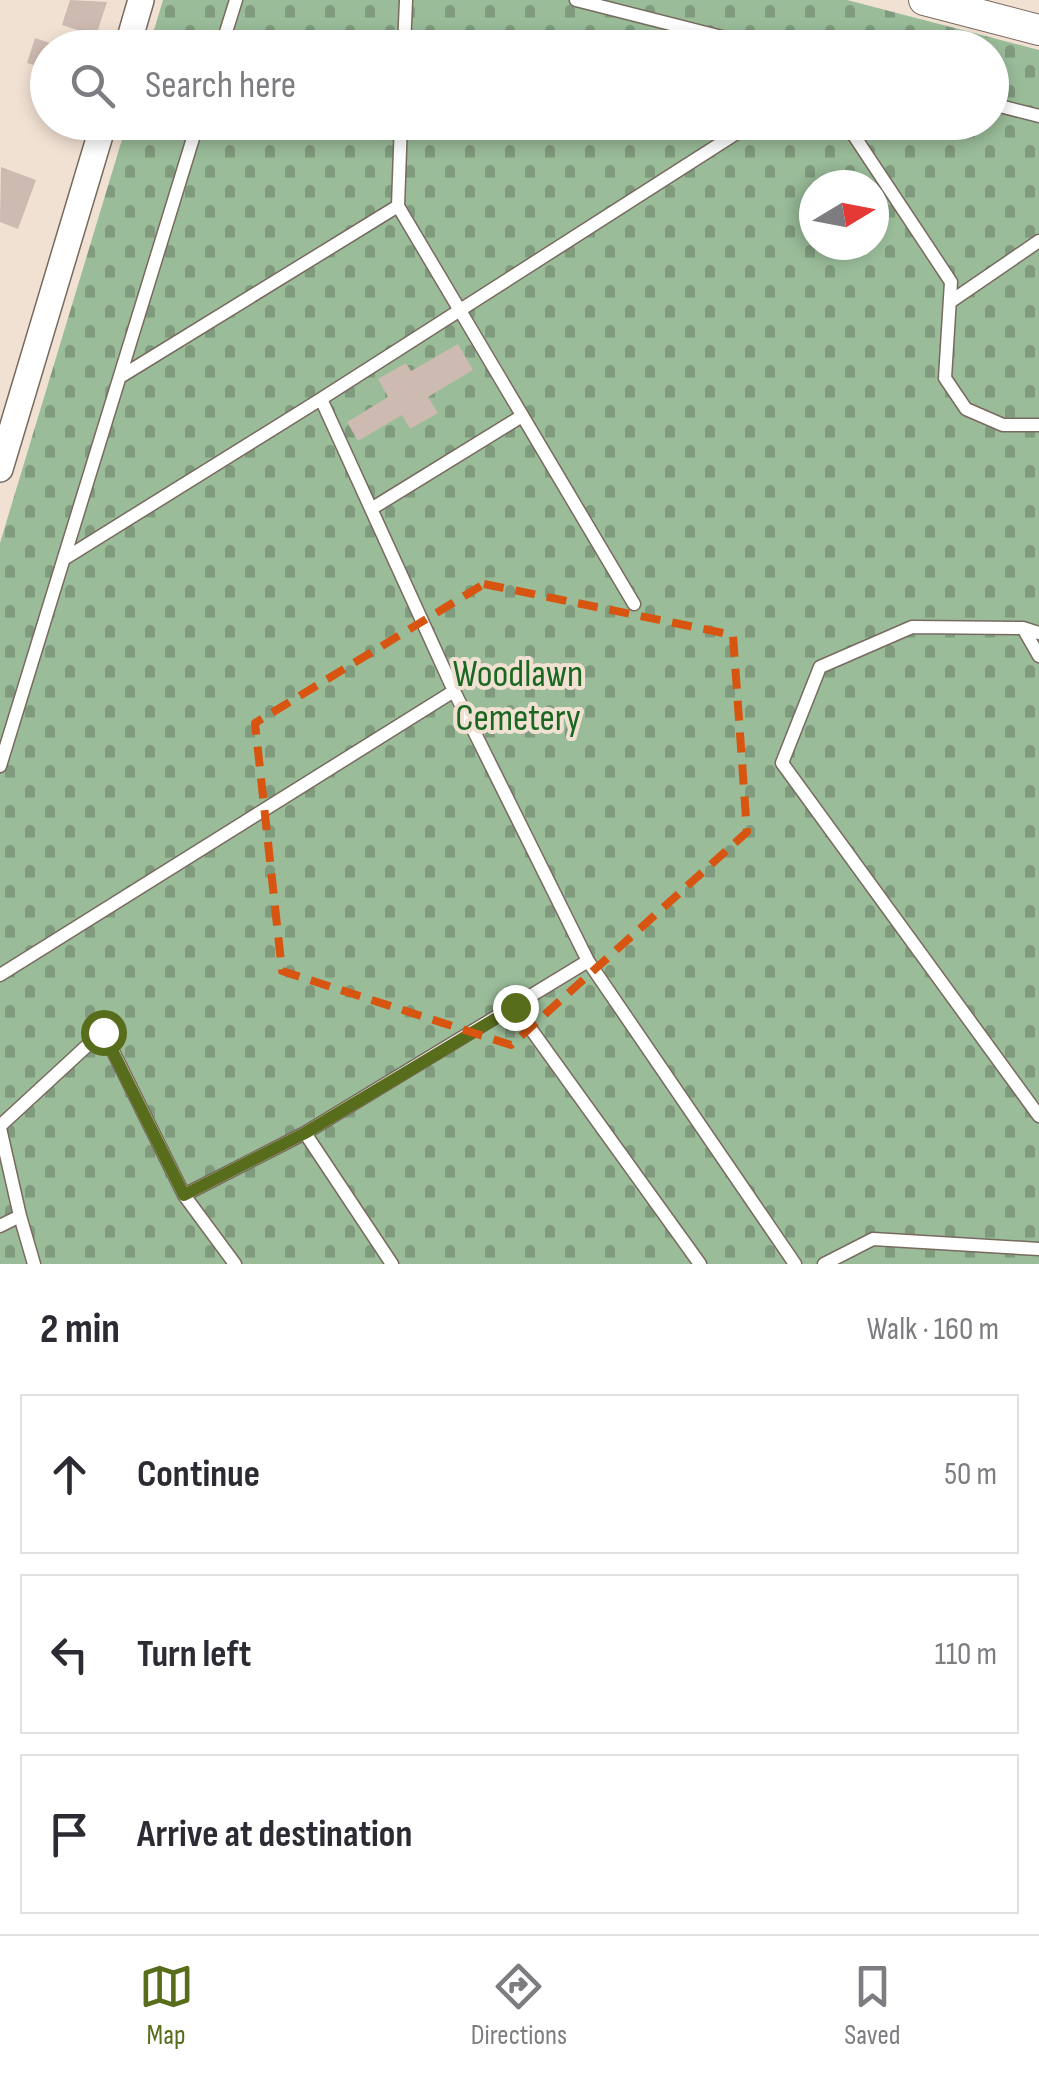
<!DOCTYPE html>
<html lang="en">
<head>
<meta charset="utf-8">
<style>
	:root { --surface:#fff; --page:#f7f7f7; --text:#2b2b33; --muted:#7c7c81; --line:#e1e1e2; --accent:#586d1c }
	body { margin:0; font-family:"Sofia Sans Condensed",sans-serif; background:var(--page); color:var(--text) }
	.compass { position:absolute; left:799px; top:170px; width:90px; height:90px; border-radius:50%; background:var(--surface); box-shadow:0 5px 15px #0003; rotate:80deg }
	.stop { position:absolute; width:30px; height:30px; margin:-22px; border:8px solid #586d1c; border-radius:50%; background:#fff }
	.stop.end { background:#586d1c; border-color:#fff; box-shadow:0 2px 10px #0008 }
	.list { margin:0; padding:0; list-style:none }
	h2 { display:flex; justify-content:space-between; align-items:center; height:130px; margin:0; padding:0 40px; font-size:42px }
	h2 small { font-size:32px; font-weight:400; color:var(--muted) }
	.list li { display:grid; grid-template-columns:65px 1fr auto; gap:30px; align-items:center; box-sizing:border-box; height:160px; margin:0 20px 20px; padding:0 20px; border:2px solid var(--line); border-radius:0px }
	.list b { display:block; font-size:38px; white-space:nowrap }
	.list em { font-size:32px; font-style:normal; color:var(--muted) }
	.icon { flex:none; width:55px; height:55px; fill:none; stroke:currentColor; stroke-width:2; stroke-linecap:round; stroke-linejoin:round }
	.map { position:relative; flex:none; width:1039px; height:1264px; overflow:hidden }
	.search { position:absolute; background:var(--surface); box-shadow:0 5px 15px #0003; left:30px; right:30px; top:30px; height:110px; display:flex; align-items:center; gap:25px; box-sizing:border-box; padding:0 35px; border-radius:55px; color:var(--muted); font-size:38px }
	.sheet { height:670px; background:var(--surface) }
	nav { display:flex; justify-content:space-around; align-items:center; box-sizing:border-box; height:140px; border-top:2px solid var(--line); background:var(--surface); font-size:28px; color:var(--muted) }
	nav a { display:grid; justify-items:center; gap:5px }
	nav .on { color:var(--accent) }
	.map>svg:first-child { display:block }
</style>
</head>
<body>
<div class="map">
<svg width="1039" height="1264" viewBox="0 0 1039 1264">
	<defs>
		<pattern id="cemetery-stones" width="16" height="16" patternUnits="userSpaceOnUse" patternTransform="scale(2.5)"><rect width="16" height="16" fill="#9abc99"/><path d="M2 7V4a2 2 0 0 1 4 0v3zM10 15v-3a2 2 0 0 1 4 0v3z" fill="#7f9a7d"/></pattern>
	</defs>
	<rect width="100%" height="100%" fill="#f1e1d3"/>
	<!-- cemetery -->
	<path fill="url(#cemetery-stones)" fill-rule="evenodd" d="M163 0H847L1039 50V1264H0V543L127 123 992 122V48L149 47ZM814 185H874V245H814Z"/>
	<!-- building -->
	<path fill="#cdbab0" d="M70 0 107 2 96 36 62 25Z
		M35 38 62 47 48 48V69L27 63Z
		M1 167 36 180 18 229 0 222Z
		M458 344 473 370 428 397 438 413 410 429 402 415 358 441 347 422 388 397 378 379 406 363 411 371Z"/>
	<g fill="none" stroke-linecap="round" stroke-linejoin="round">
		<!-- service casing -->
		<g stroke="#786a5e" stroke-width="15">
			<path id="service" d="M576 0 765 48
				M221 48 236 0
				M404 48 406 0
				M992 104 1039 116
				M401 122 398 206 634 604
				M845 122 951 282 945 378 966 409 1003 425H1039
				M950 302 1039 241
				M120 377 398 206
				M371 509 522 416
				M64 559 321 399
				M1023 628 1039 656
				M1039 633 1023 628 912 627 820 667 782 763 1039 1116
				M454 691 588 961 795 1264
				M0 766 198 122
				M0 975 454 691 321 399 754 122
				M515 1007 700 1264
				M0 1126 103 1031 184 1195 235 1264
				M0 1128 20 1216 0 1226
				M305 1133 588 961
				M184 1195 305 1133 392 1264
				M20 1216 34 1264
				M824 1264 873 1239 1039 1249"/>
		</g>
		<!-- minor casing -->
		<g stroke="#786a5e" stroke-width="28">
			<path id="minor" d="M127 48 141 0
				M0 469 104 122"/>
		</g>
		<!-- tertiary casing -->
		<g stroke="#786a5e" stroke-width="32">
			<path id="tertiary" d="M924 0 1039 30"/>
		</g>
		<!-- service -->
		<use href="#service" stroke="#fff" stroke-width="12"/>
		<!-- minor -->
		<use href="#minor" stroke="#fff" stroke-width="25"/>
		<!-- tertiary -->
		<use href="#tertiary" stroke="#fff" stroke-width="30"/>
	</g>
	<g fill="none" stroke-linecap="round" stroke-linejoin="round">
		<!-- route -->
		<path stroke="#586d1c" stroke-width="12" d="M103 1032 184 1195 305 1133 515 1007"/>
	</g>
	<!-- marked area -->
	<path fill="none" stroke="#d75510" stroke-width="8" stroke-dasharray="20 12" stroke-linejoin="round" d="M484 584 733 635 747 832 511 1045 282 971 255 723Z"/>
	<g text-anchor="middle" stroke-width="8" stroke-linejoin="round" paint-order="stroke">
		<!-- park labels -->
		<g font-size="38" fill="#1a6721" stroke="#f1e1d3">
			<text x="518" y="686">Woodlawn<tspan x="518" dy="44">Cemetery</tspan></text>
		</g>
	</g>
</svg>
<svg class="compass" viewBox="-18 -18 36 36"><path d="M0-13l5 13h-10z" fill="#e53935"/><path d="M0 13l5-13h-10z" fill="#7c7c81"/></svg>
<div class="stop" style="left:103px;top:1032px"></div>
<div class="stop end" style="left:515px;top:1007px"></div>
<div class="search"><svg class="icon" aria-label="search" viewBox="0 0 24 24"><circle cx="10" cy="10" r="6"/><path d="M15 15l6 6"/></svg>Search here</div>
</div>
<section class="sheet">
<h2>2 min<small>Walk · 160 m</small></h2>
<ul class="list">
<li><svg class="icon" aria-label="ahead" viewBox="0 0 24 24"><path d="M12 20V5M6 11l6-6 6 6"/></svg><div><b>Continue</b></div><em>50 m</em></li>
<li><svg class="icon" aria-label="left" viewBox="0 0 24 24"><path d="M17 20v-9H6M10 6l-5 5 5 5"/></svg><div><b>Turn left</b></div><em>110 m</em></li>
<li><svg class="icon" aria-label="arrive" viewBox="0 0 24 24"><path d="M6 21V4h12l-3 4 3 4H6"/></svg><div><b>Arrive at destination</b></div></li>
</ul>
</section>
<nav>
<a class="on"><svg class="icon" aria-label="map" viewBox="0 0 24 24"><path d="M3 6l6-2 6 2 6-2v14l-6 2-6-2-6 2zM9 4v14M15 6v14"/></svg>Map</a>
<a><svg class="icon" aria-label="directions" viewBox="0 0 24 24"><path d="M12 3l9 9-9 9-9-9zM9 14v-3h6M13 9l2 2-2 2"/></svg>Directions</a>
<a><svg class="icon" aria-label="saved" viewBox="0 0 24 24"><path d="M7 4h10v16l-5-4-5 4z"/></svg>Saved</a>
</nav>
</body>
</html>
